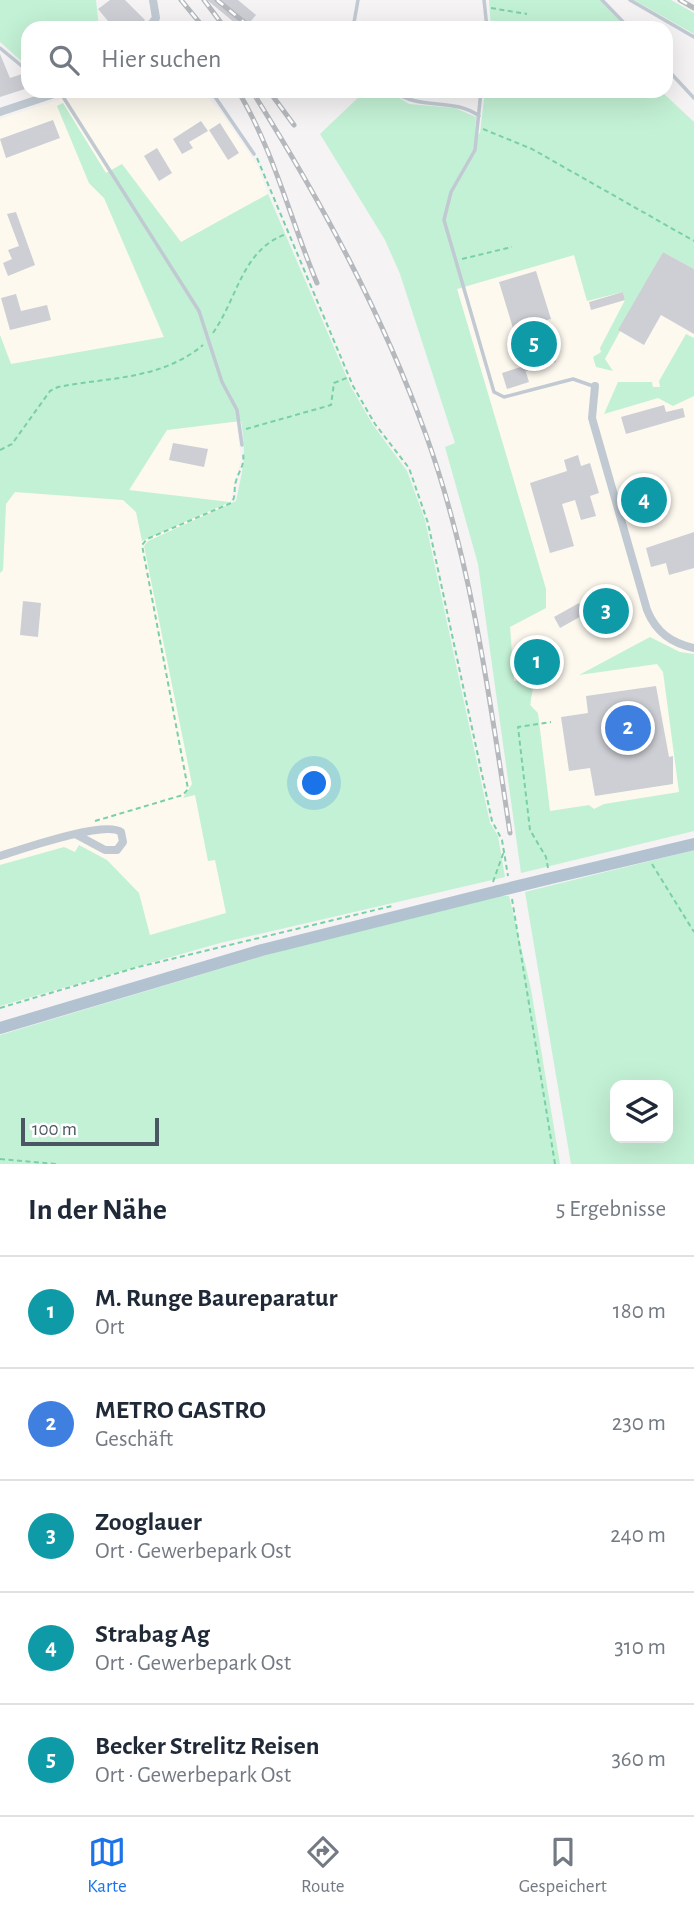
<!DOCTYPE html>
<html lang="de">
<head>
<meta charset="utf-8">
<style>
	:root { --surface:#fff; --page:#f6f6f7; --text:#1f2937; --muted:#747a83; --line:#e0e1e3; --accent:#1a73e8 }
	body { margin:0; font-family:"Alegreya Sans",sans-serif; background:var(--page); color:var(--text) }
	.controls { position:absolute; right:21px; bottom:21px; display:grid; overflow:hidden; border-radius:14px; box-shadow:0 7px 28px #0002 }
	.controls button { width:63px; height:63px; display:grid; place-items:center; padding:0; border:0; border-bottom:2px solid var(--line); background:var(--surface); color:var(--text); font:35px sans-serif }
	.scale { position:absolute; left:21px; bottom:18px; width:138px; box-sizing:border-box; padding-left:7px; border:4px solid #4a5661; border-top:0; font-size:19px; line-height:24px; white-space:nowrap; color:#4a5661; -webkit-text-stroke:5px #fff; paint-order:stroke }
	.you { position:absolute; left:315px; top:784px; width:24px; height:24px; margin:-18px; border:5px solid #fff; border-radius:50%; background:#1a73e8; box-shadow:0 0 0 10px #1a73e833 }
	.badge { display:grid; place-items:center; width:46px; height:46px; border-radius:50%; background:var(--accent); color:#fff; font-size:23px; font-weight:700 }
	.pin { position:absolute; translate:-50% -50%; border:4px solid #fff; box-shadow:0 2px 7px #0006 }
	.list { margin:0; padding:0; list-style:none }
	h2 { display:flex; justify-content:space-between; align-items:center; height:91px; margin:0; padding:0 28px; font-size:30px }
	h2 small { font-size:23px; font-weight:400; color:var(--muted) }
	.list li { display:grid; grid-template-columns:46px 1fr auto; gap:21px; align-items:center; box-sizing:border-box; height:112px; padding:0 28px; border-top:2px solid var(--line) }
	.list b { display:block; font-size:26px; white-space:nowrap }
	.list p { margin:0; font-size:23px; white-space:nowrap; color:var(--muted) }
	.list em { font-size:23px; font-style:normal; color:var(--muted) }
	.icon { flex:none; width:38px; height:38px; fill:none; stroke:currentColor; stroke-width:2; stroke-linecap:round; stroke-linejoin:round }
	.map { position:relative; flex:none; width:694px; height:1164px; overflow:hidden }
	.search { position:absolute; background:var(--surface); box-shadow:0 7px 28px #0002; left:21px; right:21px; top:21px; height:77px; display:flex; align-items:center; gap:18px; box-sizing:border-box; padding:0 24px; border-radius:21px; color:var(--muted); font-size:26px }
	.sheet { height:651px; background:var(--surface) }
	nav { display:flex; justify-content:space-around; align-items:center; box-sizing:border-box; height:98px; border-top:2px solid var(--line); background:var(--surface); font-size:19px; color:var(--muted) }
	nav a { display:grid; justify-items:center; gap:4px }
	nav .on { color:var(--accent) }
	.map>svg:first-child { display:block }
</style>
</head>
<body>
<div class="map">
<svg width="694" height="1164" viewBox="0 0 694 1164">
	<rect width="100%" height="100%" fill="#f5f3f3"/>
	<!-- commercial -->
	<path fill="#fdf9ef" d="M75 91H201L219 109 257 165 268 194 181 242 122 164 106 173 63 104 57 106 89 183 104 198 164 338 11 364 0 335V119L58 100Z
		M645 234 694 261V789L534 825 533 710 530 699 535 678 513 681 510 626 546 608V589L457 289Z
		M236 421 241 459 230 502 233 505 256 495 320 887 0 979V573L3 570 6 504 15 492 123 500 136 512 143 540 228 503 129 491 167 430Z"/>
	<!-- green -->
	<path fill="#c3f1d5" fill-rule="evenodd" d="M0 0H96L99 28H28V67L0 42Z
		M489 0H600L626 28H491Z
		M634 0H671L694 13V34Z
		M365 91H389L409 104 455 108 476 117 475 136 480 133 485 91H661L694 122V269L663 252 605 359 613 371 596 367 593 357 601 352 600 348 625 300 623 292 587 301 574 255 457 289 546 589V608L510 627 514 681 535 677 530 705 538 713 550 811 589 805 594 809 604 804 679 792 663 672 657 664 579 675 650 637 680 652 694 654V831L521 873 478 564 445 447 455 443 400 274 385 240 320 134Z
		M63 103 106 173 122 164 181 242 268 194 351 387 373 425 407 471 425 520 490 823 498 836 505 877 220 943 0 1006V865L64 847 75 852 79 845 107 860 139 893 150 935 226 913 215 860 208 861 195 795 183 798 192 784 144 546 148 541 236 501C243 467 247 458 241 421L167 430 129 490 230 502 142 541 136 512 123 500 15 492 6 504 3 570 0 573V335L11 364 164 337 104 198 89 183 57 106Z
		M686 334 694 338V396L673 406 658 398 604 414 618 382H652L653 387H660L659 381Z
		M694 850V1164H571L525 892ZM615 1085H668V1138H615Z
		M499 896H509L531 989 560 1164H0V1035L303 944Z"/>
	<!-- building -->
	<path fill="#cdcfd5" d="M110 0H125L145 20 138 28H99L108 21 98 9Z
		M207 0H238L256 15 245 28H231L235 23Z
		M0 54 10 78 22 74 24 80 28 78V88L0 97Z
		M53 120 60 138 6 158 0 139Z
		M201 121 208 131 189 142 193 148 182 154 173 139Z
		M220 123 239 153 228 160 209 130Z
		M157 148 172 173 159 181 144 156Z
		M16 212 35 265 8 276 3 263 12 259 8 250 19 246 7 214Z
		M663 252 694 269V334L661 315 644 345 618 330Z
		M536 271 551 319 543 321 556 362 526 371 499 282Z
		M623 292 625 300 591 310 589 302Z
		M16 294 21 311 47 305 51 320 10 330 1 298Z
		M524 366 529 382 507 389 502 373Z
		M664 405 666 412 683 408 685 417 626 434 621 417Z
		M173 443 208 449 204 467 169 460Z
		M578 455 581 466 590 463 599 493 590 496 596 516 581 520 575 500 562 504 574 546 550 553 530 483 567 471 564 460Z
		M649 490 657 506 636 508 632 495Z
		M694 532V568L669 575 666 563 651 567 646 548Z
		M622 594 628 604 610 614 617 627 608 633 594 608Z
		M23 601 41 603 38 637 20 635Z
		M579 603 585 614 560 628 554 617Z
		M546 648 553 661 528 675 521 662Z
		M656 686 669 757 673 756V784L595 796 590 768 569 771 561 717 588 713 586 696Z"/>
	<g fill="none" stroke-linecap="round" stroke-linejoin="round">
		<!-- path -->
		<path stroke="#7ad0a6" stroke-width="2" stroke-dasharray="5 3.5" stroke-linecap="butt" d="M491 8 527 14
			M483 129 532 149 694 241
			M257 158 353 386 375 424 409 468 428 523 492 821 502 840 508 876
			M462 259 512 247
			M213 333C238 297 242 250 286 234
			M246 429 331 405 334 383 349 377
			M0 450 12 444 50 391 58 387C109 377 161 380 203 345
			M95 821 183 795 188 789 142 545 147 539 231 503C237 496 233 490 236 481 239 470 245 466 243 453
			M652 864 694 932
			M548 868 546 857 530 830 518 727 551 722
			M493 882 504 851
			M512 899 555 1164
			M0 1008 138 967 392 906
			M0 1159 57 1164"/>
		<!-- lane -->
		<path stroke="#c1cad2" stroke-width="3.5" d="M484 0 487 28
			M602 0 629 28
			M630 0 694 37
			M153 24 159 28
			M353 28 358 0
			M0 48 28 71
			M666 68 694 98
			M211 91 254 154
			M393 91C420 111 454 97 479 116
			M481 91 475 150 451 192 444 220 494 392 504 397 573 379 593 386
			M60 92 199 311 222 382 237 410 242 445"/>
		<!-- street -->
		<path stroke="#c1cad2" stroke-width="8" d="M148 28 156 18 153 0
			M0 112 63 91
			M595 386 592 418 647 610C656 632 671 643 694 648
			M0 856C22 849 105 820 121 832L123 842 117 850H105L77 835"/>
		<!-- primary -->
		<path stroke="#b3c2d1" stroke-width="12" d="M547 879 694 844
			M0 1028 262 950 498 891"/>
		<!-- rail casing -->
		<g stroke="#b5b8bd" stroke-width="5">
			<path id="rail" d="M181 0 204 28
				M204 0 225 28
				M217 0 245 23
				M680 0 694 8
				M238 91C274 151 290 219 317 283
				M252 91C321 201 382 313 426 435 472 563 490 700 510 833
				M269 91 294 125"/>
		</g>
		<!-- rail -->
		<use href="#rail" stroke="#fff" stroke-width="2.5" stroke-dasharray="8" stroke-linecap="butt"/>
		<!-- primary-bridge -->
		<path stroke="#b3c2d1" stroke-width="12" d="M498 891 547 879"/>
	</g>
</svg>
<div class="controls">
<button><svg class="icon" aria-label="layers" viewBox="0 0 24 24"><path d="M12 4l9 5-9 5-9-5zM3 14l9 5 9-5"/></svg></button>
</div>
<div class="scale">100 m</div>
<div class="you"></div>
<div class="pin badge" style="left:537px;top:662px;background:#0f9aa8">1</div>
<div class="pin badge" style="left:628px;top:728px;background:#3f7fe0">2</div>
<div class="pin badge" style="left:606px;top:611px;background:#0f9aa8">3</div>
<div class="pin badge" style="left:644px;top:500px;background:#0f9aa8">4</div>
<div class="pin badge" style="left:534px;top:344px;background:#0f9aa8">5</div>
<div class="search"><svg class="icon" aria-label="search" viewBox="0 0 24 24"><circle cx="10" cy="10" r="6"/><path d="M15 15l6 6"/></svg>Hier suchen</div>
</div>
<section class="sheet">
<h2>In der Nähe<small>5 Ergebnisse</small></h2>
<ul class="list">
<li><span class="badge" style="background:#0f9aa8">1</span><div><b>M. Runge Baureparatur</b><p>Ort</p></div><em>180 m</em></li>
<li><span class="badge" style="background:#3f7fe0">2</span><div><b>METRO GASTRO</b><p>Geschäft</p></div><em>230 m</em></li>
<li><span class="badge" style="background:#0f9aa8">3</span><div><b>Zooglauer</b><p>Ort · Gewerbepark Ost</p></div><em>240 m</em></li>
<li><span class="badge" style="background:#0f9aa8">4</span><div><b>Strabag Ag</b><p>Ort · Gewerbepark Ost</p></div><em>310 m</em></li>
<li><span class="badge" style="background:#0f9aa8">5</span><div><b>Becker Strelitz Reisen</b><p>Ort · Gewerbepark Ost</p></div><em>360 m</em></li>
</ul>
</section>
<nav>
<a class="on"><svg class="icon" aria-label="map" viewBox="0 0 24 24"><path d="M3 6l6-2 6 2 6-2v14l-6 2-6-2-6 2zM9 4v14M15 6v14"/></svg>Karte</a>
<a><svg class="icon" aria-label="directions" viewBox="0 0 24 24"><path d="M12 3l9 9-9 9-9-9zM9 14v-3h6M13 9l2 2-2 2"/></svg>Route</a>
<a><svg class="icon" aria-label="saved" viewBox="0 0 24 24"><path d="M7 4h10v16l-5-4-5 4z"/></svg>Gespeichert</a>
</nav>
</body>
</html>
